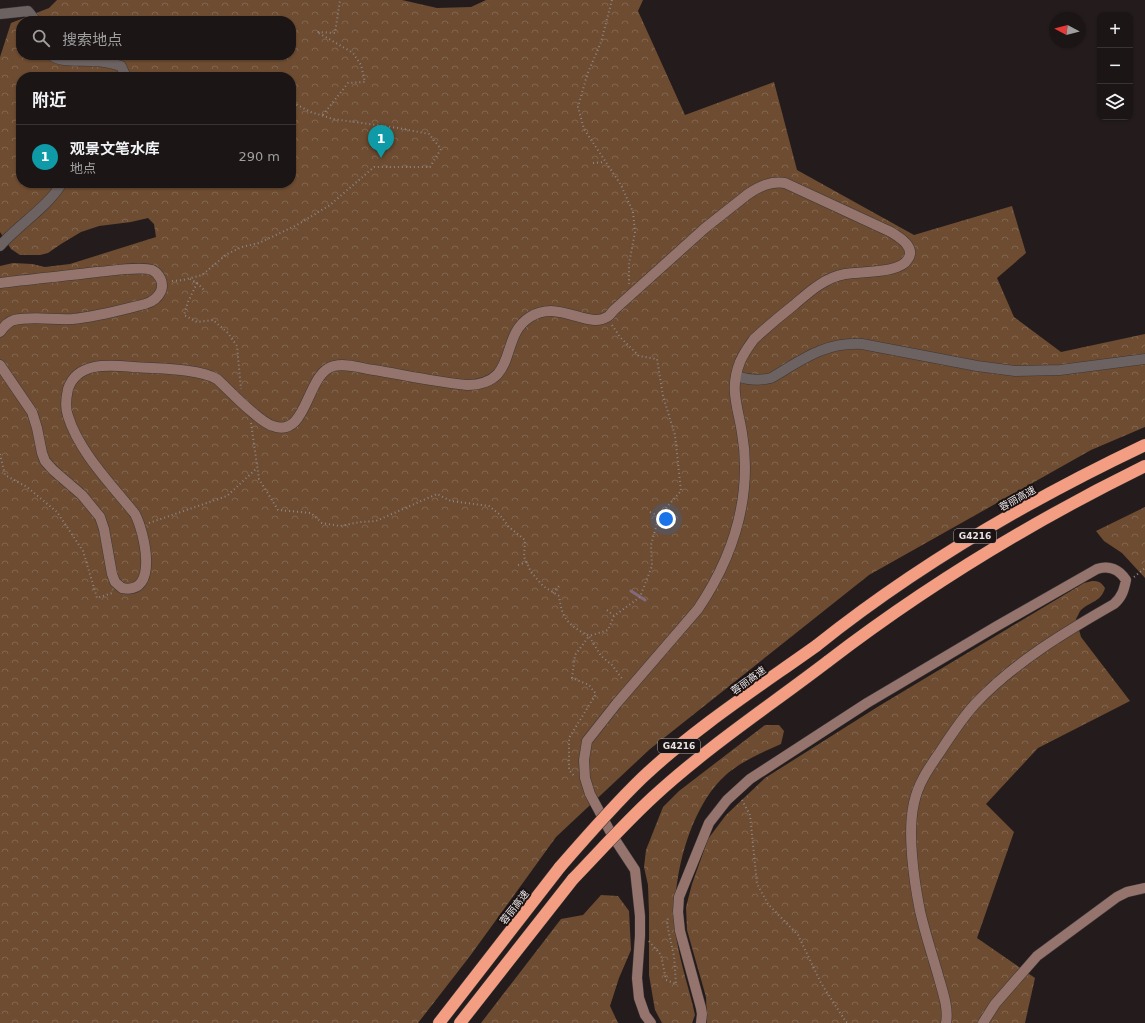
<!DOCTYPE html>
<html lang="zh">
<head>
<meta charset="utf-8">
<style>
	:root { --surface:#1b1515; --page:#282222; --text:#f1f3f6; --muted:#a09fa0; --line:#393434; --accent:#ea580c }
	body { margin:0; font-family:"DejaVu Sans","Noto Sans SC",sans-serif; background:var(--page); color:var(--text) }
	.controls { position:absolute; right:12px; top:12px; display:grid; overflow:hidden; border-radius:8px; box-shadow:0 1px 3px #0004 }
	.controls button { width:36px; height:36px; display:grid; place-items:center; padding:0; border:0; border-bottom:1px solid var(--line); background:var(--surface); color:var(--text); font:20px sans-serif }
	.compass { position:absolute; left:1049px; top:12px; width:36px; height:36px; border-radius:50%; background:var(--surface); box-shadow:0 1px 3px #0004; rotate:277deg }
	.you { position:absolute; left:666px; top:519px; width:14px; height:14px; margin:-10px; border:3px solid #fff; border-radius:50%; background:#1a73e8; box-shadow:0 0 0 6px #1a73e833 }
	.badge { display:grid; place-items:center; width:26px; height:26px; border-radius:50%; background:var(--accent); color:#fff; font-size:13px; font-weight:700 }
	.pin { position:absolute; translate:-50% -33px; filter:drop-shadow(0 1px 2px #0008) }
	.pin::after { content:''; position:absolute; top:21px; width:14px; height:12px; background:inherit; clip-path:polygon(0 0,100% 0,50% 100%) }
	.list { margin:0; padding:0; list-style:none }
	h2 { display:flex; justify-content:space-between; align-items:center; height:52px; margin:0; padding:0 16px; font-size:17px }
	h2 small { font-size:13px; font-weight:400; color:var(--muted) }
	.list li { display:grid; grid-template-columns:26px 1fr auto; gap:12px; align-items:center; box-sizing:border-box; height:64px; padding:0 16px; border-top:1px solid var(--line) }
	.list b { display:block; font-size:15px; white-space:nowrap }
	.list p { margin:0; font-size:13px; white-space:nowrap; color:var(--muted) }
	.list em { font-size:13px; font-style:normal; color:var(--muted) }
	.icon { flex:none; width:22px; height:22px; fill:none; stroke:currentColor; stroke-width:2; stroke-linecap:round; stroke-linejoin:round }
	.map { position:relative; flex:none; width:1145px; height:1023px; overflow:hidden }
	.search { position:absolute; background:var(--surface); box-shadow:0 1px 3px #0004; left:16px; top:16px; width:280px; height:44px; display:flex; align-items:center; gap:10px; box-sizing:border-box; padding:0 14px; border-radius:16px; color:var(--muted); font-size:15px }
	.panel { position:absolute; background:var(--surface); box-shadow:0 1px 3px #0004; left:16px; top:72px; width:280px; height:116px; border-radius:16px }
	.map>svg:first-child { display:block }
</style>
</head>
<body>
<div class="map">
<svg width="1145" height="1023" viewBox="0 0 1145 1023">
	<defs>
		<pattern id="forest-crowns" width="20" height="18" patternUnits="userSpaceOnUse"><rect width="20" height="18" fill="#6d4c31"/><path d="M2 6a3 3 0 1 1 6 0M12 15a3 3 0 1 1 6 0" fill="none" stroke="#82664f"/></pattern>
	</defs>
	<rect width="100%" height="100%" fill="#241c1c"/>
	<!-- forest -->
	<path fill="url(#forest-crowns)" fill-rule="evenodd" d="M57 0H402L437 8 471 7 486 0H643L638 11 685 115 774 82 797 170 914 235 1012 206 1026 253 997 278 1014 317 1061 352 1145 334V427L1091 450 869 575 650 749 556 837 470 956 418 1023H0V266L13 263 32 264 45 267 70 264 156 237 154 224 148 218 131 222 99 226 81 232 61 244 48 253 40 255H20L11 249 0 232V57L11 23 49 8ZM21 21H291V55H21ZM21 77H291V183H21Z
		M1145 507V578L1122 553 1104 541 1096 531Z
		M1092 581C1099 581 1101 582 1105 588 1101 602 1091 601 1081 610 1079 612 1078 616 1076 619L1081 637 1130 701 1038 748 986 804 1014 832 977 938 1035 978 1025 1023H707L706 997 687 930 686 907 692 884 708 839 726 815 765 778 879 706 1084 583Z
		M765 725H779L784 731 781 744C763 752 744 760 728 773 687 807 668 891 677 941 681 966 690 991 695 1015L692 1023H662L655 1010 649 975V913L648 885 644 867 646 850 663 807 679 791Z
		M601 895 618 896 629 911 631 950 619 978 610 1006 618 1023H481L561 919 583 915Z"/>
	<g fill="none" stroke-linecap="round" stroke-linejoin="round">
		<!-- stream -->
		<path stroke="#826a7c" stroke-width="3" d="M631 591 645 600"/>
		<!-- street casing -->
		<g stroke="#3d3737" stroke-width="11">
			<path id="street" d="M0 14 28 11 36 21
				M51 55C61 63 78 60 91 61 101 61 112 63 121 66L126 77
				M0 246C19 224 47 208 62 183
				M736 376C748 380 759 381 771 378 802 360 824 342 862 344L977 366 1015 371 1060 370 1145 359"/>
		</g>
		<!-- secondary casing -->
		<g stroke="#3d3737" stroke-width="11">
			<path id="secondary" d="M0 283C32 279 65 276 97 272 110 271 141 266 152 270 160 274 164 283 161 291 158 298 152 302 145 304 121 310 97 317 72 319 53 320 32 316 14 320 7 322 4 327 0 332
				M0 365 32 412 37 428 42 453 45 461 53 470 82 495 100 517 104 529 112 574 115 582 122 588C160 596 144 531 135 514 112 485 79 452 68 416 65 408 66 398 68 389 77 361 110 365 134 367 158 369 197 368 217 379 229 390 259 422 273 426 308 439 306 372 334 366 346 363 361 368 374 370 404 375 436 382 467 385 520 384 498 337 530 317 559 299 587 329 607 317 610 316 612 311 615 309L705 228 748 194C760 186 771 181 785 183L891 232C899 237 916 247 908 259 900 274 860 271 845 274 824 278 809 292 794 305 780 316 767 327 754 339 749 346 743 354 740 362 729 389 738 407 742 433 744 444 745 456 745 467 745 519 727 566 698 609L617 703 587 741 584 760 585 778 590 794 612 835 635 870 640 916V936L637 978 639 998 645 1015 651 1023
				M701 1023 702 1014 701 1008 680 931 678 912 679 897 709 823 727 800 750 779 867 703 997 626 1097 569C1109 565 1119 569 1126 580 1124 590 1122 597 1114 604 1065 632 1015 662 976 703 962 718 951 735 940 752 929 768 918 783 914 803 907 832 914 881 920 911 925 933 932 954 938 975 942 990 949 1008 946 1023
				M983 1023 995 1004 1037 956 1117 897 1127 892 1145 888"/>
		</g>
		<!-- highway casing -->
		<g stroke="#3d3737" stroke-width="13">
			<path id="highway" d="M816 646C916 566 1029 500 1145 445
				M827 662C926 586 1033 521 1145 466
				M439 1023 560 867
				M460 1023 573 879"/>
		</g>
		<!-- path -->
		<path stroke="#8d8686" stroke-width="2" stroke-dasharray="1 3" stroke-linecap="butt" d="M612 0 601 42 587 75 578 107 584 129 621 185 633 212 635 232 629 264V284
			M323 115 348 83 365 82 361 65 353 53 317 32 335 33 340 0
			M593 163 605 162
			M190 279 197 283 188 302 184 315 197 322 213 320 228 333 237 346 241 389
			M172 281 183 280 202 275 227 254 242 247 259 243 297 225 330 205 374 167H430L441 149 429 134 398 128 333 119 311 112 291 102
			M197 283 205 291
			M612 325 620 337 639 356 657 359 663 396 675 435 681 491 659 516 651 545 652 566 640 597 614 616 608 630 589 636 601 656 612 665 623 680
			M251 423 259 479 278 510 311 513 322 523 340 526 360 522 376 521 437 494 451 501 489 506 499 514 509 527 525 540 524 557 531 572 543 586 559 596C562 619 568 625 589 636L575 655 572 678 589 685 596 694 569 738V770L575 777
			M0 454 5 475 27 487 57 512 83 551 97 598 112 593
			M650 512 669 520
			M149 523 227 496 257 468
			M518 565 527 562
			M1134 577 1145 568
			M553 593 560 585
			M607 610 614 616
			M742 800 750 815 757 884 768 904 798 935 821 983 846 1022 849 1023
			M649 941 661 955 666 980 676 984 674 956 667 924 668 917"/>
		<!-- street -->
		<use href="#street" stroke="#6c6262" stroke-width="10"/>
		<!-- secondary -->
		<use href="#secondary" stroke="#94746c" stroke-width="10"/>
		<!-- highway -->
		<use href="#highway" stroke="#f39e82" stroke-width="12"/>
		<!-- highway-bridge casing -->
		<g stroke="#3d3737" stroke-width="13" stroke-linecap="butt">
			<path id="highway-bridge" d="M560 867C586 837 613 806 642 778 695 728 757 688 816 646
				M573 879C599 852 624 824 652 798 706 748 768 707 827 662"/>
		</g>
		<!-- highway-bridge -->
		<use href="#highway-bridge" stroke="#f39e82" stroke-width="12"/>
	</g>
	<g text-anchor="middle" stroke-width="4" stroke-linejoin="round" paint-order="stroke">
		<!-- shield labels -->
		<g fill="#1b1313" stroke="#aba5a5" stroke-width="1">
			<rect x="954" y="529" width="42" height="14" rx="3"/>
			<rect x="658" y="739" width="42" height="14" rx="3"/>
		</g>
		<g font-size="9" font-weight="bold" fill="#e9e3e3">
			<text x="975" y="539">G4216</text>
			<text x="679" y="749">G4216</text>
		</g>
		<!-- street labels -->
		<g font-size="10" fill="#e9e3e3" stroke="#1b1313">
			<text transform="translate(1017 498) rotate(-29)" y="4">蓉丽高速</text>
			<text transform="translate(748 680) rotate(-36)" y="4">蓉丽高速</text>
			<text transform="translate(514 907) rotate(-52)" y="4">蓉丽高速</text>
		</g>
	</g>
</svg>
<div class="controls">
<button>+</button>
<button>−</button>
<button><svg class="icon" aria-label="layers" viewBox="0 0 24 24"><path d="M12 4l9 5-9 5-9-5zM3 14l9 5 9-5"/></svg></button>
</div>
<svg class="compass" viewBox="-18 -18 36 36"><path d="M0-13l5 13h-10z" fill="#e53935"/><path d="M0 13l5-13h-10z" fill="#a09fa0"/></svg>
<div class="you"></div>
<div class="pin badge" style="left:381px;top:158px;background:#0f9aa8">1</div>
<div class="search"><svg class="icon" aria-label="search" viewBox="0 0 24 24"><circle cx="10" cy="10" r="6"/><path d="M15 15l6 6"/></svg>搜索地点</div>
<section class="panel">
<h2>附近<small></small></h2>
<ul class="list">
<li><span class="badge" style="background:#0f9aa8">1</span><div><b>观景文笔水库</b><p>地点</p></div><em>290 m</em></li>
</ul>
</section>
</div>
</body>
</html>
